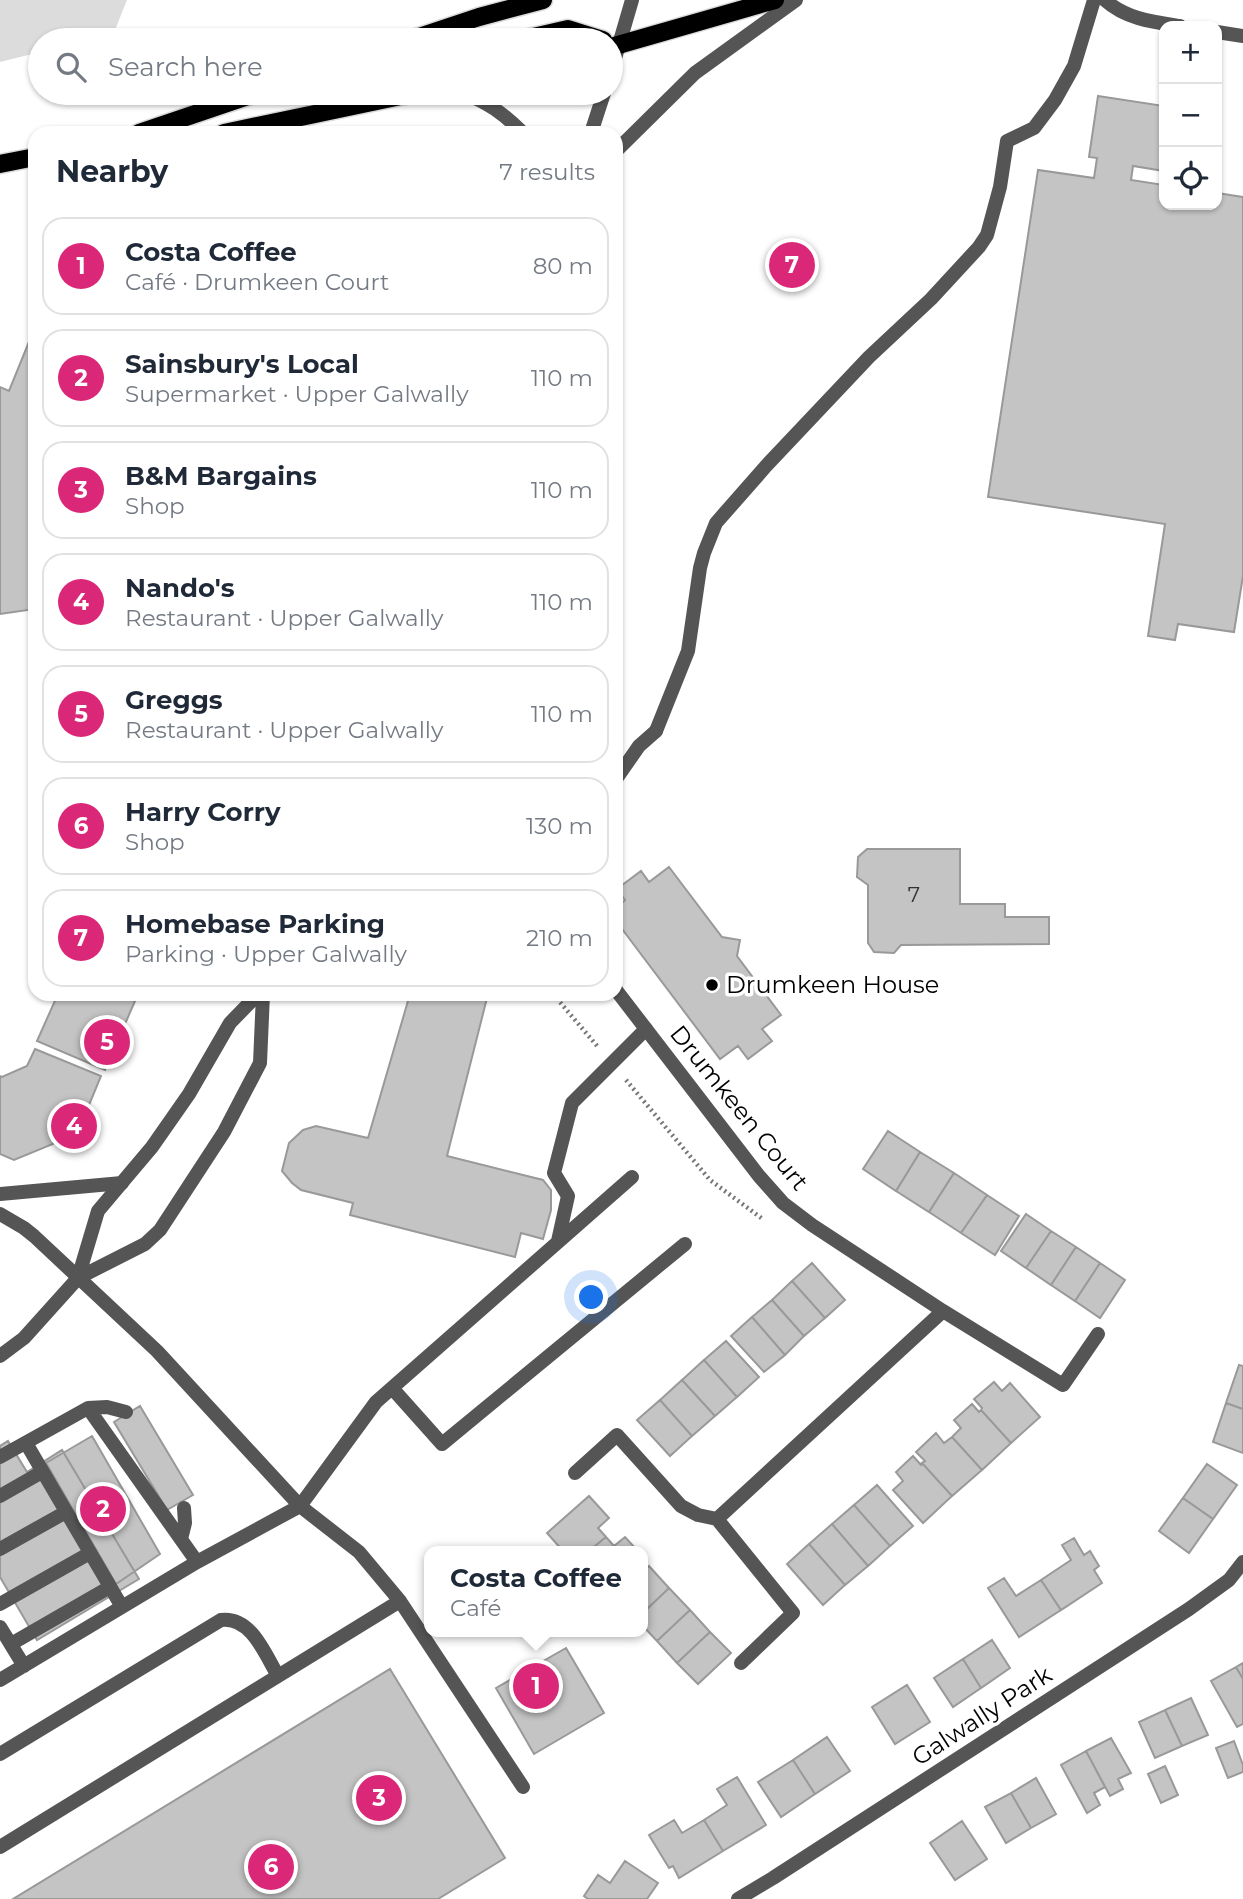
<!DOCTYPE html>
<html lang="en">
<head>
<meta charset="utf-8">
<style>
	:root { --surface:#fff; --page:#f6f6f7; --text:#1f2937; --muted:#747a83; --line:#e0e1e3; --accent:#db2777 }
	body { margin:0; font-family:Montserrat,sans-serif; background:var(--page); color:var(--text) }
	.controls { position:absolute; right:21px; top:21px; display:grid; overflow:hidden; border-radius:14px; box-shadow:0 2px 5px #0004 }
	.controls button { width:63px; height:63px; display:grid; place-items:center; padding:0; border:0; border-bottom:2px solid var(--line); background:var(--surface); color:var(--text); font:35px sans-serif }
	.you { position:absolute; left:592px; top:1298px; width:24px; height:24px; margin:-18px; border:5px solid #fff; border-radius:50%; background:#1a73e8; box-shadow:0 0 0 10px #1a73e833 }
	.badge { display:grid; place-items:center; width:46px; height:46px; border-radius:50%; background:var(--accent); color:#fff; font-size:23px; font-weight:700 }
	.pin { position:absolute; translate:-50% -50%; border:4px solid #fff; box-shadow:0 2px 7px #0006 }
	.popup { position:absolute; left:424px; top:1546px; width:224px; height:91px; box-sizing:border-box; display:grid; place-content:center; border-radius:14px; background:var(--surface); filter:drop-shadow(0 2px 5px #0005); font-size:23px; white-space:nowrap; color:var(--muted) }
	.popup b { font-size:26px; color:var(--text) }
	.popup::after { content:''; position:absolute; left:50%; top:100%; margin-left:-14px; border:14px solid transparent; border-top-color:var(--surface) }
	.list { margin:0; padding:0; list-style:none }
	h2 { display:flex; justify-content:space-between; align-items:center; height:91px; margin:0; padding:0 28px; font-size:30px }
	h2 small { font-size:23px; font-weight:400; color:var(--muted) }
	.list li { display:grid; grid-template-columns:46px 1fr auto; gap:21px; align-items:center; box-sizing:border-box; height:98px; margin:0 14px 14px; padding:0 14px; border:2px solid var(--line); border-radius:21px }
	.list b { display:block; font-size:26px; white-space:nowrap }
	.list p { margin:0; font-size:23px; white-space:nowrap; color:var(--muted) }
	.list em { font-size:23px; font-style:normal; color:var(--muted) }
	.icon { flex:none; width:38px; height:38px; fill:none; stroke:currentColor; stroke-width:2; stroke-linecap:round; stroke-linejoin:round }
	.map { position:relative; flex:none; width:1243px; height:1899px; overflow:hidden }
	.search { position:absolute; background:var(--surface); box-shadow:0 2px 5px #0004; left:28px; top:28px; width:595px; height:77px; display:flex; align-items:center; gap:18px; box-sizing:border-box; padding:0 24px; border-radius:38px; color:var(--muted); font-size:26px }
	.panel { position:absolute; background:var(--surface); box-shadow:0 2px 5px #0004; left:28px; top:126px; width:595px; height:875px; border-radius:21px }
	.map>svg:first-child { display:block }
</style>
</head>
<body>
<div class="map">
<svg width="1243" height="1899" viewBox="0 0 1243 1899">
	<rect width="100%" height="100%" fill="#fff"/>
	<!-- green -->
	<path fill="#dcdcdc" d="M0 0H127L113 35 92 40H40V52L0 62Z
		M433 128H474L483 133H417Z"/>
	<!-- building -->
	<path fill="#c4c4c4" stroke="#999" stroke-width="2" d="M1098 96 1164 106V171L1133 166 1131 180 1164 185V205H1217V193L1243 197V576L1234 632 1178 624 1175 640 1148 636 1165 524 988 497 1038 170 1094 178 1097 158 1089 157Z
		M35 327V609L0 614V387L9 391Z
		M867 849H960V904H1005V917H1049V944L901 945 894 953 874 952 868 943V885L857 877 858 857Z
		M669 867 722 937 740 940 737 956 781 1015 762 1029 772 1041 748 1059 738 1046 720 1059 616 921V908L625 900 617 889 641 871 649 882Z
		M58 994H119L135 1001 105 1070 37 1041Z
		M410 994H488L447 1156 543 1180 551 1190V1210L543 1239 521 1233 515 1257 350 1215 353 1203 301 1190 292 1183 282 1171 289 1143 303 1130 316 1126 368 1138Z
		M35 1049 101 1076 77 1134 14 1160 0 1154V1076L2 1077 27 1066Z
		M888 1131 920 1152 896 1191 863 1169Z
		M920 1152 954 1173 929 1212 896 1191Z
		M954 1173 987 1195 961 1233 929 1212Z
		M987 1195 1019 1216 995 1255 961 1233Z
		M1026 1214 1051 1231 1026 1268 1001 1251Z
		M1051 1231 1076 1247 1051 1285 1026 1268Z
		M1076 1247 1100 1263 1075 1301 1051 1285Z
		M812 1263 845 1300 825 1318 792 1281Z
		M1100 1263 1125 1280 1100 1318 1075 1301Z
		M792 1281 825 1318 804 1336 772 1300Z
		M772 1300 804 1336 785 1355 752 1317Z
		M752 1317 785 1355 764 1372 731 1336Z
		M726 1341 759 1377 737 1397 704 1360Z
		M704 1360 737 1397 715 1416 682 1380Z
		M1239 1365 1243 1366V1409L1226 1403Z
		M682 1380 715 1416 692 1436 660 1400Z
		M994 1382 1002 1391 1010 1383 1040 1417 1011 1443 981 1410 982 1408 974 1399Z
		M660 1400 692 1436 670 1456 637 1420Z
		M1226 1403 1243 1409V1453L1213 1442Z
		M972 1404 979 1412 981 1410 1011 1443 982 1470 952 1437 961 1428 954 1420Z
		M140 1406 193 1495 167 1510 114 1422Z
		M936 1433 944 1443 952 1437 982 1470 952 1496 922 1463 925 1461 916 1452Z
		M92 1436 160 1554 116 1584 46 1463Z
		M8 1441 27 1472 62 1450 139 1579 37 1640 0 1577V1446Z
		M913 1456 921 1465 922 1463 952 1496 923 1523 893 1490 903 1481 896 1472Z
		M1207 1464 1237 1485 1213 1519 1183 1498Z
		M877 1485 913 1526 890 1546 854 1505Z
		M589 1496 609 1518 598 1528 606 1537 589 1551H563L547 1533Z
		M1183 1498 1213 1519 1189 1553 1159 1531Z
		M854 1505 890 1546 868 1566 832 1524Z
		M832 1524 868 1566 845 1585 809 1544Z
		M606 1537 614 1546 625 1537 638 1551H589Z
		M1074 1538 1084 1555 1090 1551 1099 1566 1094 1570 1102 1583 1061 1610 1041 1580 1071 1560 1062 1545Z
		M809 1544 845 1585 823 1605 787 1564Z
		M649 1566 669 1588 643 1613V1572Z
		M1004 1578 1016 1596 1041 1580 1061 1610 1019 1637 988 1588Z
		M669 1588 690 1610 657 1641 643 1626V1613Z
		M690 1610 710 1632 677 1663 657 1641Z
		M710 1632 731 1653 698 1684 677 1663Z
		M992 1640 1010 1668 981 1688 963 1659Z
		M566 1648 604 1713 534 1754 496 1688Z
		M963 1659 981 1688 953 1707 934 1678Z
		M1243 1663V1679L1236 1667Z
		M1236 1667 1243 1679V1724L1237 1727 1211 1681Z
		M390 1669 505 1858 438 1899H13Z
		M907 1685 930 1722 895 1744 872 1707Z
		M1191 1698 1208 1735 1182 1746 1165 1710Z
		M1165 1710 1182 1746 1155 1758 1139 1722Z
		M827 1737 850 1771 815 1794 793 1760Z
		M1111 1738 1131 1773 1118 1779 1123 1789 1110 1796 1086 1751Z
		M1234 1741 1243 1765V1772L1228 1778 1216 1748Z
		M1086 1751 1105 1787 1094 1793 1100 1805 1087 1813 1061 1765Z
		M793 1760 815 1794 781 1817 758 1782Z
		M1165 1766 1178 1795 1161 1803 1148 1774Z
		M737 1777 766 1825 723 1851 704 1820 727 1805 717 1789Z
		M1036 1778 1056 1814 1031 1828 1011 1793Z
		M1011 1793 1031 1828 1006 1843 985 1807Z
		M674 1820 682 1833 704 1820 723 1851 679 1878 673 1866 669 1868 649 1835Z
		M962 1821 987 1859 955 1880 930 1843Z
		M625 1861 658 1883 647 1899H588L584 1896 598 1875 610 1883Z"/>
	<g fill="none" stroke-linecap="round" stroke-linejoin="round">
		<!-- primary casing -->
		<g stroke="#dbdbdb" stroke-width="21">
			<path id="primary" d="M410 40 479 17 543 0
				M520 40 568 29 603 40
				M611 47 775 0
				M139 133 257 93
				M224 133 415 93
				M0 164 35 157"/>
		</g>
		<!-- path -->
		<path stroke="#777" stroke-width="4.5" stroke-dasharray="2 3.5" stroke-linecap="butt" d="M553 994 598 1047
			M626 1080 710 1180 764 1220"/>
		<!-- service -->
		<path stroke="#555" stroke-width="14" d="M656 731 688 651 700 568 704 553 716 523 766 466 869 357 931 299 979 247 987 235 1000 187 1007 141 1034 128 1055 100 1074 66 1094 0
			M0 1194 122 1183
			M0 1214 24 1228 34 1236 157 1351 300 1506 359 1552 400 1601 523 1787
			M558 1241 568 1196 554 1173 572 1103 646 1029
			M392 1388 442 1444 685 1244
			M88 1408 107 1407 126 1412
			M26 1443 122 1607
			M0 1457 88 1408 197 1562
			M0 1496 42 1472
			M181 1539 185 1523 184 1508
			M0 1549 66 1512
			M0 1604 90 1553
			M0 1627 24 1666
			M11 1644 110 1587
			M0 1680 197 1562 300 1506 376 1402 632 1177
			M0 1754 221 1620C251 1616 265 1654 278 1676
			M0 1847 400 1601"/>
		<!-- minor -->
		<path stroke="#555" stroke-width="14" d="M1105 0C1126 19 1153 22 1180 26
			M1217 32 1243 36
			M616 779 639 746 656 731
			M616 990 759 1176 783 1203 812 1225 943 1311 1063 1385 1098 1334
			M575 1473 617 1435 681 1506 698 1515 717 1519 943 1311
			M717 1519 793 1613 741 1663
			M738 1899 773 1878 1189 1609 1229 1580 1243 1562"/>
		<!-- tertiary -->
		<path stroke="#555" stroke-width="14" d="M611 72 632 0
			M462 93C487 101 505 115 523 133
			M591 133 604 93
			M616 151 695 73 796 0
			M78 1278 98 1211 152 1147 189 1094 230 1023 258 994
			M0 1356 24 1338 78 1278 145 1244 160 1230 224 1132 260 1063 263 994"/>
		<!-- primary -->
		<use href="#primary" stroke="#000" stroke-width="18"/>
	</g>
	<!-- markers -->
	<circle fill="#000" stroke="#fff" stroke-width="2.5" cx="712" cy="985" r="7"/>
	<g text-anchor="middle" stroke-width="7" stroke-linejoin="round" paint-order="stroke">
		<!-- number labels -->
		<g font-size="21" fill="#313131">
			<text x="914" y="902">7</text>
		</g>
		<!-- poi labels -->
		<g font-size="24" fill="#000" stroke="#fff" text-anchor="start">
			<text x="726" y="993">Drumkeen House</text>
		</g>
		<!-- street labels -->
		<g font-size="24" fill="#000" stroke="#fff">
			<text transform="translate(739 1108) rotate(51)" y="8">Drumkeen Court</text>
			<text transform="translate(982 1716) rotate(-33)" y="8">Galwally Park</text>
		</g>
	</g>
</svg>
<div class="controls">
<button>+</button>
<button>−</button>
<button><svg class="icon" aria-label="locate" viewBox="0 0 24 24"><circle cx="12" cy="12" r="6"/><path d="M12 2v4M12 18v4M2 12h4M18 12h4"/></svg></button>
</div>
<div class="you"></div>
<div class="pin badge" style="left:536px;top:1686px">1</div>
<div class="popup"><b>Costa Coffee</b>Café</div>
<div class="pin badge" style="left:103px;top:1509px">2</div>
<div class="pin badge" style="left:379px;top:1798px">3</div>
<div class="pin badge" style="left:74px;top:1126px">4</div>
<div class="pin badge" style="left:107px;top:1042px">5</div>
<div class="pin badge" style="left:271px;top:1867px">6</div>
<div class="pin badge" style="left:792px;top:265px">7</div>
<div class="search"><svg class="icon" aria-label="search" viewBox="0 0 24 24"><circle cx="10" cy="10" r="6"/><path d="M15 15l6 6"/></svg>Search here</div>
<section class="panel">
<h2>Nearby<small>7 results</small></h2>
<ul class="list">
<li><span class="badge">1</span><div><b>Costa Coffee</b><p>Café · Drumkeen Court</p></div><em>80 m</em></li>
<li><span class="badge">2</span><div><b>Sainsbury's Local</b><p>Supermarket · Upper Galwally</p></div><em>110 m</em></li>
<li><span class="badge">3</span><div><b>B&amp;M Bargains</b><p>Shop</p></div><em>110 m</em></li>
<li><span class="badge">4</span><div><b>Nando's</b><p>Restaurant · Upper Galwally</p></div><em>110 m</em></li>
<li><span class="badge">5</span><div><b>Greggs</b><p>Restaurant · Upper Galwally</p></div><em>110 m</em></li>
<li><span class="badge">6</span><div><b>Harry Corry</b><p>Shop</p></div><em>130 m</em></li>
<li><span class="badge">7</span><div><b>Homebase Parking</b><p>Parking · Upper Galwally</p></div><em>210 m</em></li>
</ul>
</section>
</div>
</body>
</html>
